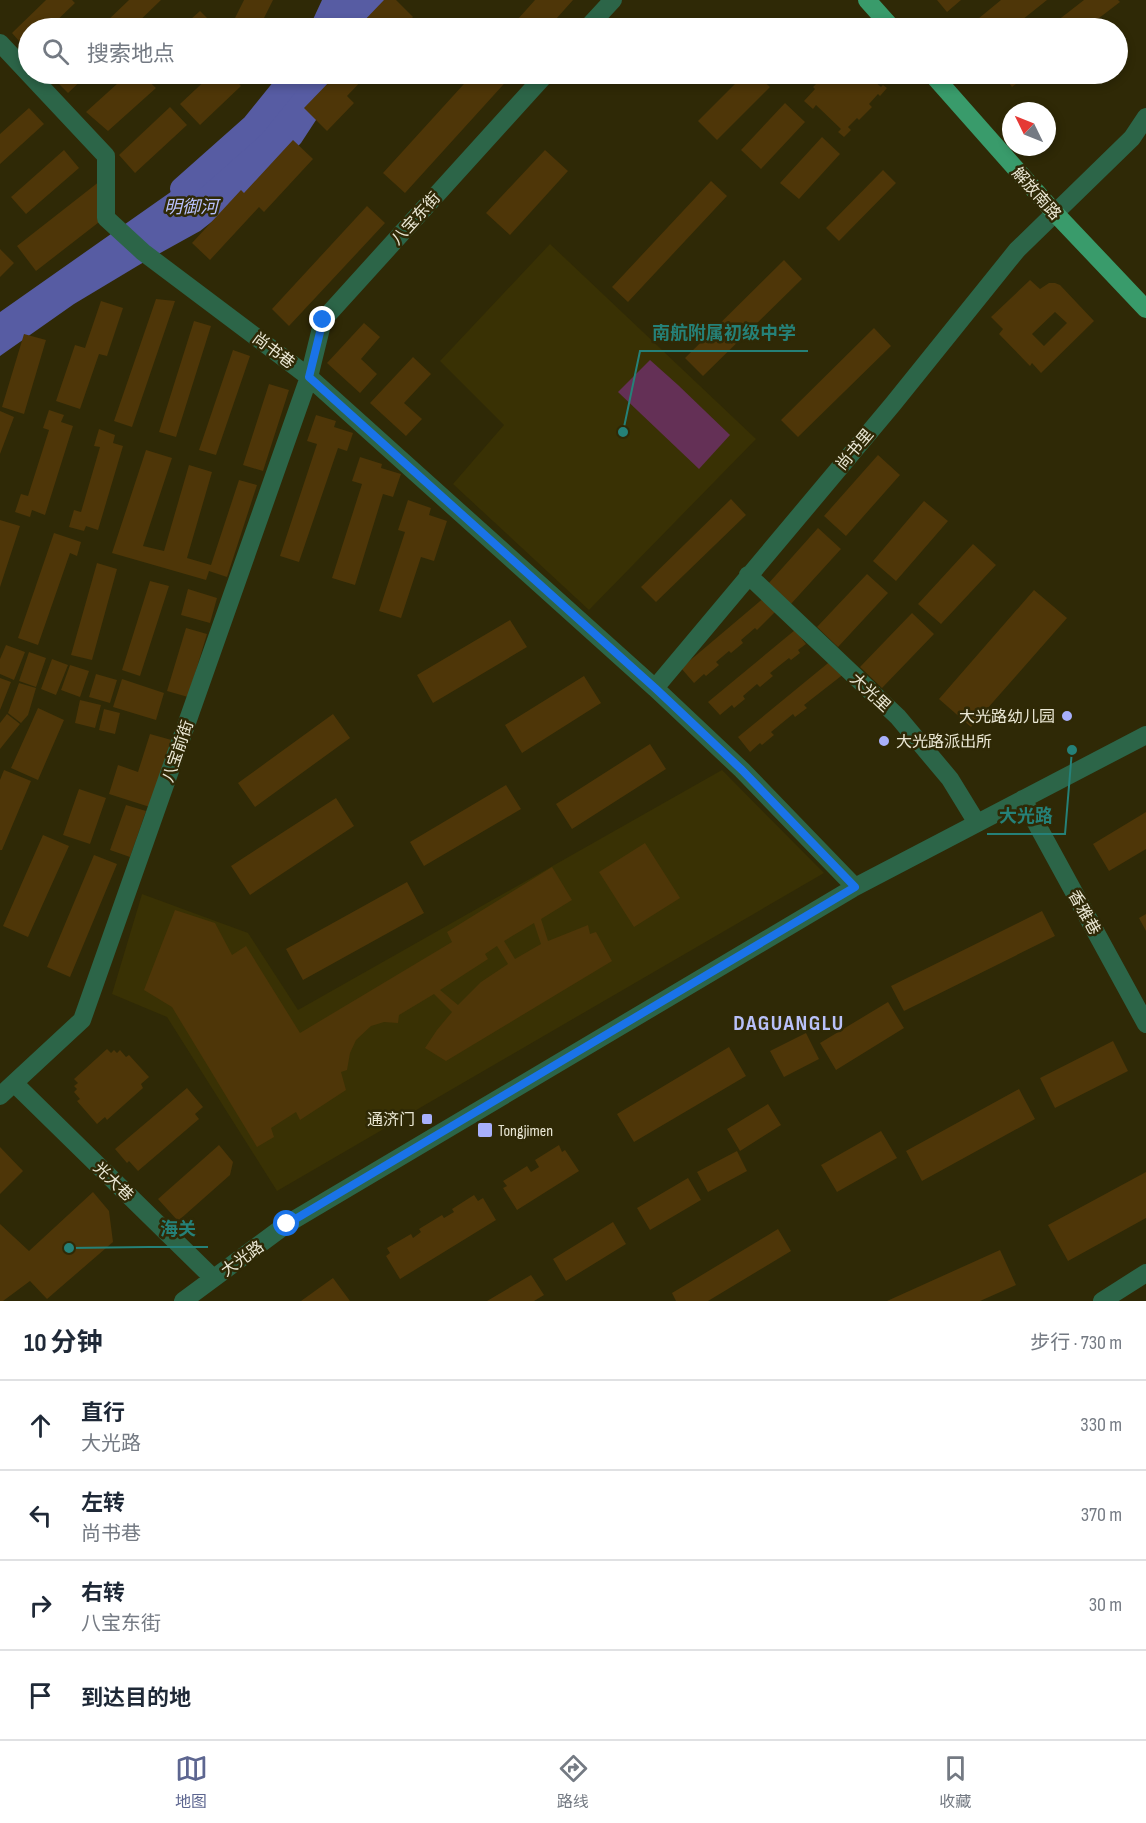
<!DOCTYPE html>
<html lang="zh">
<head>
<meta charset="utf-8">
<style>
	:root { --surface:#fff; --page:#f6f6f7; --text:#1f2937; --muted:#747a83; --line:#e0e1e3; --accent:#5d6690 }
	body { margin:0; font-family:"Sofia Sans Condensed","Noto Sans SC",sans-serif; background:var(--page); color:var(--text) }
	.compass { position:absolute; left:1002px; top:102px; width:54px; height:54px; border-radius:50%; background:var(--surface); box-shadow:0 3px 9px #0003; rotate:313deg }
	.stop { position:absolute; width:18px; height:18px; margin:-14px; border:4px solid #1a73e8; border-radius:50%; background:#fff }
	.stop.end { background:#1a73e8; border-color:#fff; box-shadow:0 2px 6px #0008 }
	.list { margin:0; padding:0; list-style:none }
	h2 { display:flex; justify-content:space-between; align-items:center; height:78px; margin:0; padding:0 24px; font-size:26px }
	h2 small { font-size:20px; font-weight:400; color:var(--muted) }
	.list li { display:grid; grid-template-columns:39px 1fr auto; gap:18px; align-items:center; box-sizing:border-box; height:90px; padding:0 24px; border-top:2px solid var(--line) }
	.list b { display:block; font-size:22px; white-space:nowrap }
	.list p { margin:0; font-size:20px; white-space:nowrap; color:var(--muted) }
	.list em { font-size:20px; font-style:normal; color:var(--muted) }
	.icon { flex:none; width:33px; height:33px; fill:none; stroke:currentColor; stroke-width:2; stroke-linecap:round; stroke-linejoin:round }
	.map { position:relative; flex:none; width:1146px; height:1301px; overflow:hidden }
	.search { position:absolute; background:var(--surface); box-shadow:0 3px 9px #0003; left:18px; right:18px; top:18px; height:66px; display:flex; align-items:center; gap:15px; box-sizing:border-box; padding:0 21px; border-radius:33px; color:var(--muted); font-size:22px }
	.sheet { height:438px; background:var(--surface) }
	nav { display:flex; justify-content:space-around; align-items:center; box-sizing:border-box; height:84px; border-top:2px solid var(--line); background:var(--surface); font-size:16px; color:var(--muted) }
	nav a { display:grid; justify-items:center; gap:3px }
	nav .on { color:var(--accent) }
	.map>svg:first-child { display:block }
</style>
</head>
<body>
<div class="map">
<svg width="1146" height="1301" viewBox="0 0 1146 1301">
	<rect width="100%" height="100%" fill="#2f2906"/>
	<!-- built -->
	<path fill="#393104" d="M550 244 756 439 589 610 453 484 504 425 440 361Z
		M722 770 824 873 277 1191 167 1017 112 994 142 894 248 933 298 1010Z"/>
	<!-- green -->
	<path fill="#643056" d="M650 360 678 385 730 435 699 469 618 392Z"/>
	<!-- water -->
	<path fill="#575ca3" d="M322 0H387L370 28H309Z
		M293 74H346L301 143 270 176 200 231 144 262 74 304 0 356V312L239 144C264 121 281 106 293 74Z"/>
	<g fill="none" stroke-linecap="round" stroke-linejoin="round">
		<!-- river -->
		<path stroke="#575ca3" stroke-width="24" d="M182 189 253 126 295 74"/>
	</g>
	<!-- building -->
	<path fill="#4e3608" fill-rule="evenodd" d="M46 0H72L75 3 49 28H28L27 50 12 33Z
		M129 0H161L132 28H112L106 22Z
		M244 0H273L259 28H236L231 26Z
		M384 0H396L413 17 402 28H363L360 25Z
		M535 0H573L548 28H510Z
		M937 0H961L947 12Z
		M1001 0H1047L1012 28H967Z
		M1084 0H1118L1120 2 1086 28H1048Z
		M200 11 217 28H181Z
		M49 74H88L68 93Z
		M128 74H141L156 88 108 131 86 112Z
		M155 74H170L162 81Z
		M212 74H246L237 82 241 86 200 125 180 104Z
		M326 74H368L347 96 354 103 327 131 304 108 332 79Z
		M473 74H513L405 193 383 173Z
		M745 74H756L770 87 717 140 698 121Z
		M829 74H866L881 87 883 85 887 88 880 96 878 94 869 104 872 107 859 120 857 118 848 127 851 130 844 137 838 132 841 129 816 105 813 109 804 101 815 89 813 87 818 82 820 84Z
		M1002 74H1029L1012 87Z
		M785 103 805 122 761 169 741 150Z
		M170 107 187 125 135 173 119 155Z
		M29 108 44 124 0 164V134Z
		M822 137 840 154 799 199 780 183Z
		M293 140 313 159 264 212 259 207 210 260 192 243 241 190 244 193Z
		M64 150 79 168 26 214 11 197Z
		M545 150 568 171 510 235 486 213Z
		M883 170 896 183 839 241 826 228Z
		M100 181 103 219 36 271 17 246Z
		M711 181 727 196 628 302 612 287Z
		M367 206 385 223 289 326 272 309Z
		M0 249 14 263 0 277Z
		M784 260 802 279 703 376 685 358Z
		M1030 280 1040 289 1049 283H1055L1060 285 1094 321 1041 373 1032 363 1030 366 999 334 1003 329 991 317ZM1055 312 1067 323 1044 346 1032 334Z
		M156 299 175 301 132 427 114 421Z
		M101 301 123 308 107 356 99 354 80 409 56 401 75 345 85 348Z
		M194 321 211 326 176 437 159 432Z
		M364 323 380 337 361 359 377 374 360 393 327 363Z
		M874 328 891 346 798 437 781 420Z
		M24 334 46 340 24 414 2 407Z
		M233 350 250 356 216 455 199 450Z
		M413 357 431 374 404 403 422 419 406 436 370 403Z
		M269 384 289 390 263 471 243 465Z
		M49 410 64 415 61 422 73 426 45 515 32 510 30 517 15 512 21 494 28 496 49 430 43 428Z
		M0 411 14 417 0 454Z
		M316 415 336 421 334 427 353 433 347 451 338 448 299 562 280 556 317 444 307 441Z
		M99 429 115 435 113 443 123 446 98 530 86 526 84 531 69 527 74 510 81 512 100 447 94 446Z
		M146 450 172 458 143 546 164 551 189 465 212 472 187 558 211 565 239 480 257 485 227 577 209 571 206 580 112 553Z
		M878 455 900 475 846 536 824 516Z
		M360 457 382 464 381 468 401 474 393 497 383 494 355 585 332 578 362 484 352 481Z
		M731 499 746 515 656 602 641 587Z
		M408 500 431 508 429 515 447 521 434 561 421 557 401 618 379 611 405 532 398 530Z
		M924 501 948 521 896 581 873 561Z
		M0 520 20 526 0 587Z
		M818 528 841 549 790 605 768 584Z
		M54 533 81 542 77 556 70 553 38 645 18 638Z
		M973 544 996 565 941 624 918 604Z
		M97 563 117 569 92 660 71 655Z
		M867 574 888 593 838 647 817 627Z
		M150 581 169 586 140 676 122 670Z
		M188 589 217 598 210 623 181 615Z
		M1034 590 1067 618 971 727 939 699Z
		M766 596 777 610 757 630 755 628 741 640 743 643 731 653 729 651 716 662 719 665 706 676 704 674 694 683 681 668Z
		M912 613 934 634 882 688 860 667Z
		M510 620 527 647 433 703 417 675Z
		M186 628 207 634 188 697 167 691Z
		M795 630 806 644 798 650 800 653 791 660 789 658 770 673 773 676 760 687 757 684 743 696 745 699 734 708 732 705 720 715 708 702Z
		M6 645 25 652 14 680 0 674V659Z
		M29 652 46 658 36 687 19 681Z
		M52 659 68 665 56 695 41 689Z
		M833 659 845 673 804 705 807 708 795 717 793 714 771 732 774 735 762 745 760 743 750 752 738 737Z
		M70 665 89 671 80 697 61 690Z
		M96 674 117 680 110 703 89 697Z
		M584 676 601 703 522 753 505 725Z
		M0 678 11 682 0 710Z
		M122 679 164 693 156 720 113 707Z
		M19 683 36 688 28 715 21 723 8 713Z
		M80 700 101 705 95 728 75 723Z
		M38 708 64 720 38 780 11 768Z
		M104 709 120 713 115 734 99 730Z
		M7 714 20 724 0 749V723Z
		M333 714 350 738 255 807 238 783Z
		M150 734 175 741 153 808 109 794 118 765 138 772Z
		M650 744 666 769 572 829 556 804Z
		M4 770 31 781 2 850H0V780Z
		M506 785 521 809 424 866 410 842Z
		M79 789 106 798 90 844 63 835Z
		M336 798 354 826 250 895 231 866Z
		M126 805 146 811 130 857 110 850Z
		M1146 812V849L1109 871 1093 844Z
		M43 835 69 846 28 937 3 926Z
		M645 843 680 898 634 927 599 872Z
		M94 855 117 864 70 977 47 967Z
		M552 867 572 900 541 919 548 941 588 925 590 934 596 932 612 961 446 1061 425 1048 437 1030 452 1012 434 994 399 1015 398 1023 384 1022 371 1026 356 1040 350 1053 347 1070 341 1072 346 1090 300 1120 296 1112 271 1128 274 1137 257 1147 172 1007 144 990 175 910 215 923 232 955 246 946 300 1033 452 942 447 932ZM534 923 541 944 515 959 504 941ZM497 946 508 964 481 982 458 1005 440 990 488 959 485 954Z
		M407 882 424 913 303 980 286 949Z
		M1042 911 1055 936 904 1011 891 986Z
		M1146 914V931L1139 918Z
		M888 1002 904 1028 836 1070 820 1043Z
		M806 1033 819 1059 784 1077 770 1051Z
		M1113 1041 1128 1071 1055 1108 1040 1078Z
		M729 1047 746 1076 634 1142 617 1114Z
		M107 1049 111 1053 114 1050 117 1053 120 1050 126 1057 129 1055 149 1077 141 1084 143 1088 107 1120 105 1117 97 1124 77 1101 80 1099 74 1092 77 1089 74 1086 78 1083 74 1079Z
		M187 1088 203 1107 195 1114 199 1119 138 1171 129 1161 127 1163 115 1149Z
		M1019 1089 1035 1119 922 1181 906 1151Z
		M768 1104 781 1125 740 1151 727 1129Z
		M881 1131 897 1158 837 1192 821 1165Z
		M219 1145 233 1162 230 1175 178 1221 158 1199Z
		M559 1145 562 1152 565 1150 579 1171 517 1210 503 1188 507 1186 503 1181 527 1166 531 1172 539 1167 535 1160Z
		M0 1147 23 1171 0 1194Z
		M737 1151 747 1171 708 1192 697 1172Z
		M1146 1172V1218L1068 1261 1048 1225Z
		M688 1178 701 1200 650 1230 637 1208Z
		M93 1192 109 1211 113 1242 47 1299 30 1281 3 1301H0V1224L29 1251Z
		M474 1195 478 1201 483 1198 496 1220 400 1279 386 1256 390 1253 387 1248 411 1234 413 1238 421 1232 419 1229 442 1215 444 1218 454 1212 452 1209Z
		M613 1222 626 1244 566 1281 553 1259Z
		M778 1229 791 1251 708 1301H676L672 1293Z
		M1000 1250 1016 1285 980 1301H887Z
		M531 1275 544 1295 534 1301H487Z
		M333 1278 350 1301H301Z"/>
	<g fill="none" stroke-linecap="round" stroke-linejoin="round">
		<!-- minor -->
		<path stroke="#2c6548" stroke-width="18" d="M587 28 613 0
			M0 43 106 156V218L143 252 309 377 655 688 742 770 855 887
			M748 575 898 717 950 779 977 823
			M655 688 893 404 1017 250 1132 138 1146 117
			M1023 799 1146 1024
			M14 1083 213 1278
			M0 1096 82 1020 309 377 323 320 546 74
			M183 1301 287 1224 855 887 1146 735
			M1102 1301 1146 1273"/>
		<!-- major -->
		<path stroke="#399b6b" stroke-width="18" d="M867 0 892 28
			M932 74 1054 212 1146 309"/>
	</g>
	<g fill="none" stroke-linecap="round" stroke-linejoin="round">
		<!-- route -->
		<path stroke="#1a73e8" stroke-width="8" d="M287 1224 855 887 742 770 655 688 309 377 323 320"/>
	</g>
	<!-- markers -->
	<g fill="#a8b0fc" stroke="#2f2906" stroke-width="2">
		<circle cx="1067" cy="716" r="6"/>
		<circle cx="884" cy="741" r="6"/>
		<rect x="421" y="1113" width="12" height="12" rx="3"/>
		<rect x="477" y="1122" width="16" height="16" rx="3"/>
	</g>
	<g text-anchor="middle" stroke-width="5" stroke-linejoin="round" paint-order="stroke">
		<!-- street labels -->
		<g font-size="16" fill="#ebe8d5" stroke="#2f2906">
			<text transform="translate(1037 193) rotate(48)" y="6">解放南路</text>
			<text transform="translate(415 218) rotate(-48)" y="6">八宝东街</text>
			<text transform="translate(274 350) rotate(37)" y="6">尚书巷</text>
			<text transform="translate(854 449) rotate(-50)" y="6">尚书里</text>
			<text transform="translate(871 692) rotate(43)" y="6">大光里</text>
			<text transform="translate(177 751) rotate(-71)" y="6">八宝前街</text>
			<text transform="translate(1085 912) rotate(61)" y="6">香雅巷</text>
			<text transform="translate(114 1181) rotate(44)" y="6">光大巷</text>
			<text transform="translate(242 1258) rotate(-36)" y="6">大光路</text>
		</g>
		<!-- poi labels -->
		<g font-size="16" fill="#ebe8d5" stroke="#2f2906" text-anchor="end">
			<text x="1055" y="722">大光路幼儿园</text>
			<text x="896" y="747" text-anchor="start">大光路派出所</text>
			<text x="415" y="1125">通济门</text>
			<text x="498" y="1136" text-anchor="start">Tongjimen</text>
		</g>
		<!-- water labels -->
		<g font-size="18" font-style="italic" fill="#b8c0fc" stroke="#2f2906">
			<text x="191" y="213">明御河</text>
		</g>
		<!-- district labels -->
		<g font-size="22" font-weight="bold" letter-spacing="1.5" fill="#b9c1f9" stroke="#2f2906">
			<text x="789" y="1030">DAGUANGLU</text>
		</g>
	</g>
	<!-- callouts -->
	<path fill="none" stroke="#258178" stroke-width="2" d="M623 432L640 351H808M1072 750L1065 834H987M69 1248L148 1247H208"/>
	<g fill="#258178" stroke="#2f2906" stroke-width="2">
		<circle cx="623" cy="432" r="6"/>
		<circle cx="1072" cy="750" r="6"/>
		<circle cx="69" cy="1248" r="6"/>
	</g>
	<g font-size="18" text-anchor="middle" font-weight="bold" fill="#258178" stroke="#2f2906" stroke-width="5" stroke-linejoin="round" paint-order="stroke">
		<text x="724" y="339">南航附属初级中学</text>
		<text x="1026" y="822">大光路</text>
		<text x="178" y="1235">海关</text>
	</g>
</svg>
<svg class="compass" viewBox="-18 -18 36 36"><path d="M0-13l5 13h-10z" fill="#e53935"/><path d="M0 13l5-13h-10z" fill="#747a83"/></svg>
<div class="stop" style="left:287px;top:1224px"></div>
<div class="stop end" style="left:323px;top:320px"></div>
<div class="search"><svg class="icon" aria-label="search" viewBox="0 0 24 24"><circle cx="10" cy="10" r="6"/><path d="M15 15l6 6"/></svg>搜索地点</div>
</div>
<section class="sheet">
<h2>10 分钟<small>步行 · 730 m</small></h2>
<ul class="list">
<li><svg class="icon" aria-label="ahead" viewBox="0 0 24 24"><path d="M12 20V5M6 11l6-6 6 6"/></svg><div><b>直行</b><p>大光路</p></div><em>330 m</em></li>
<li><svg class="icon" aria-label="left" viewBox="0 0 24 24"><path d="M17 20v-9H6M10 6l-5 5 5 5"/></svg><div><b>左转</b><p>尚书巷</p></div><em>370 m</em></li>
<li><svg class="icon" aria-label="right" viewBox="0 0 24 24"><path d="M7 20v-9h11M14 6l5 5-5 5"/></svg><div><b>右转</b><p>八宝东街</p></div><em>30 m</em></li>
<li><svg class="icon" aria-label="arrive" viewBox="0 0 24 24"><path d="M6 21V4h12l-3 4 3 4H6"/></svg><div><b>到达目的地</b></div></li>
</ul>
</section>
<nav>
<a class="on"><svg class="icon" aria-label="map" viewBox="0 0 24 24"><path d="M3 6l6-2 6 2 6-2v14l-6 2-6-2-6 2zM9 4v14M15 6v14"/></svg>地图</a>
<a><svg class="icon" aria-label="directions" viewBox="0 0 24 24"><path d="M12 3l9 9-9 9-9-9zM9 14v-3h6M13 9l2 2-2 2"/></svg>路线</a>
<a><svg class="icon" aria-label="saved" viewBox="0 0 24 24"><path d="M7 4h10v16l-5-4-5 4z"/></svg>收藏</a>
</nav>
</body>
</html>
